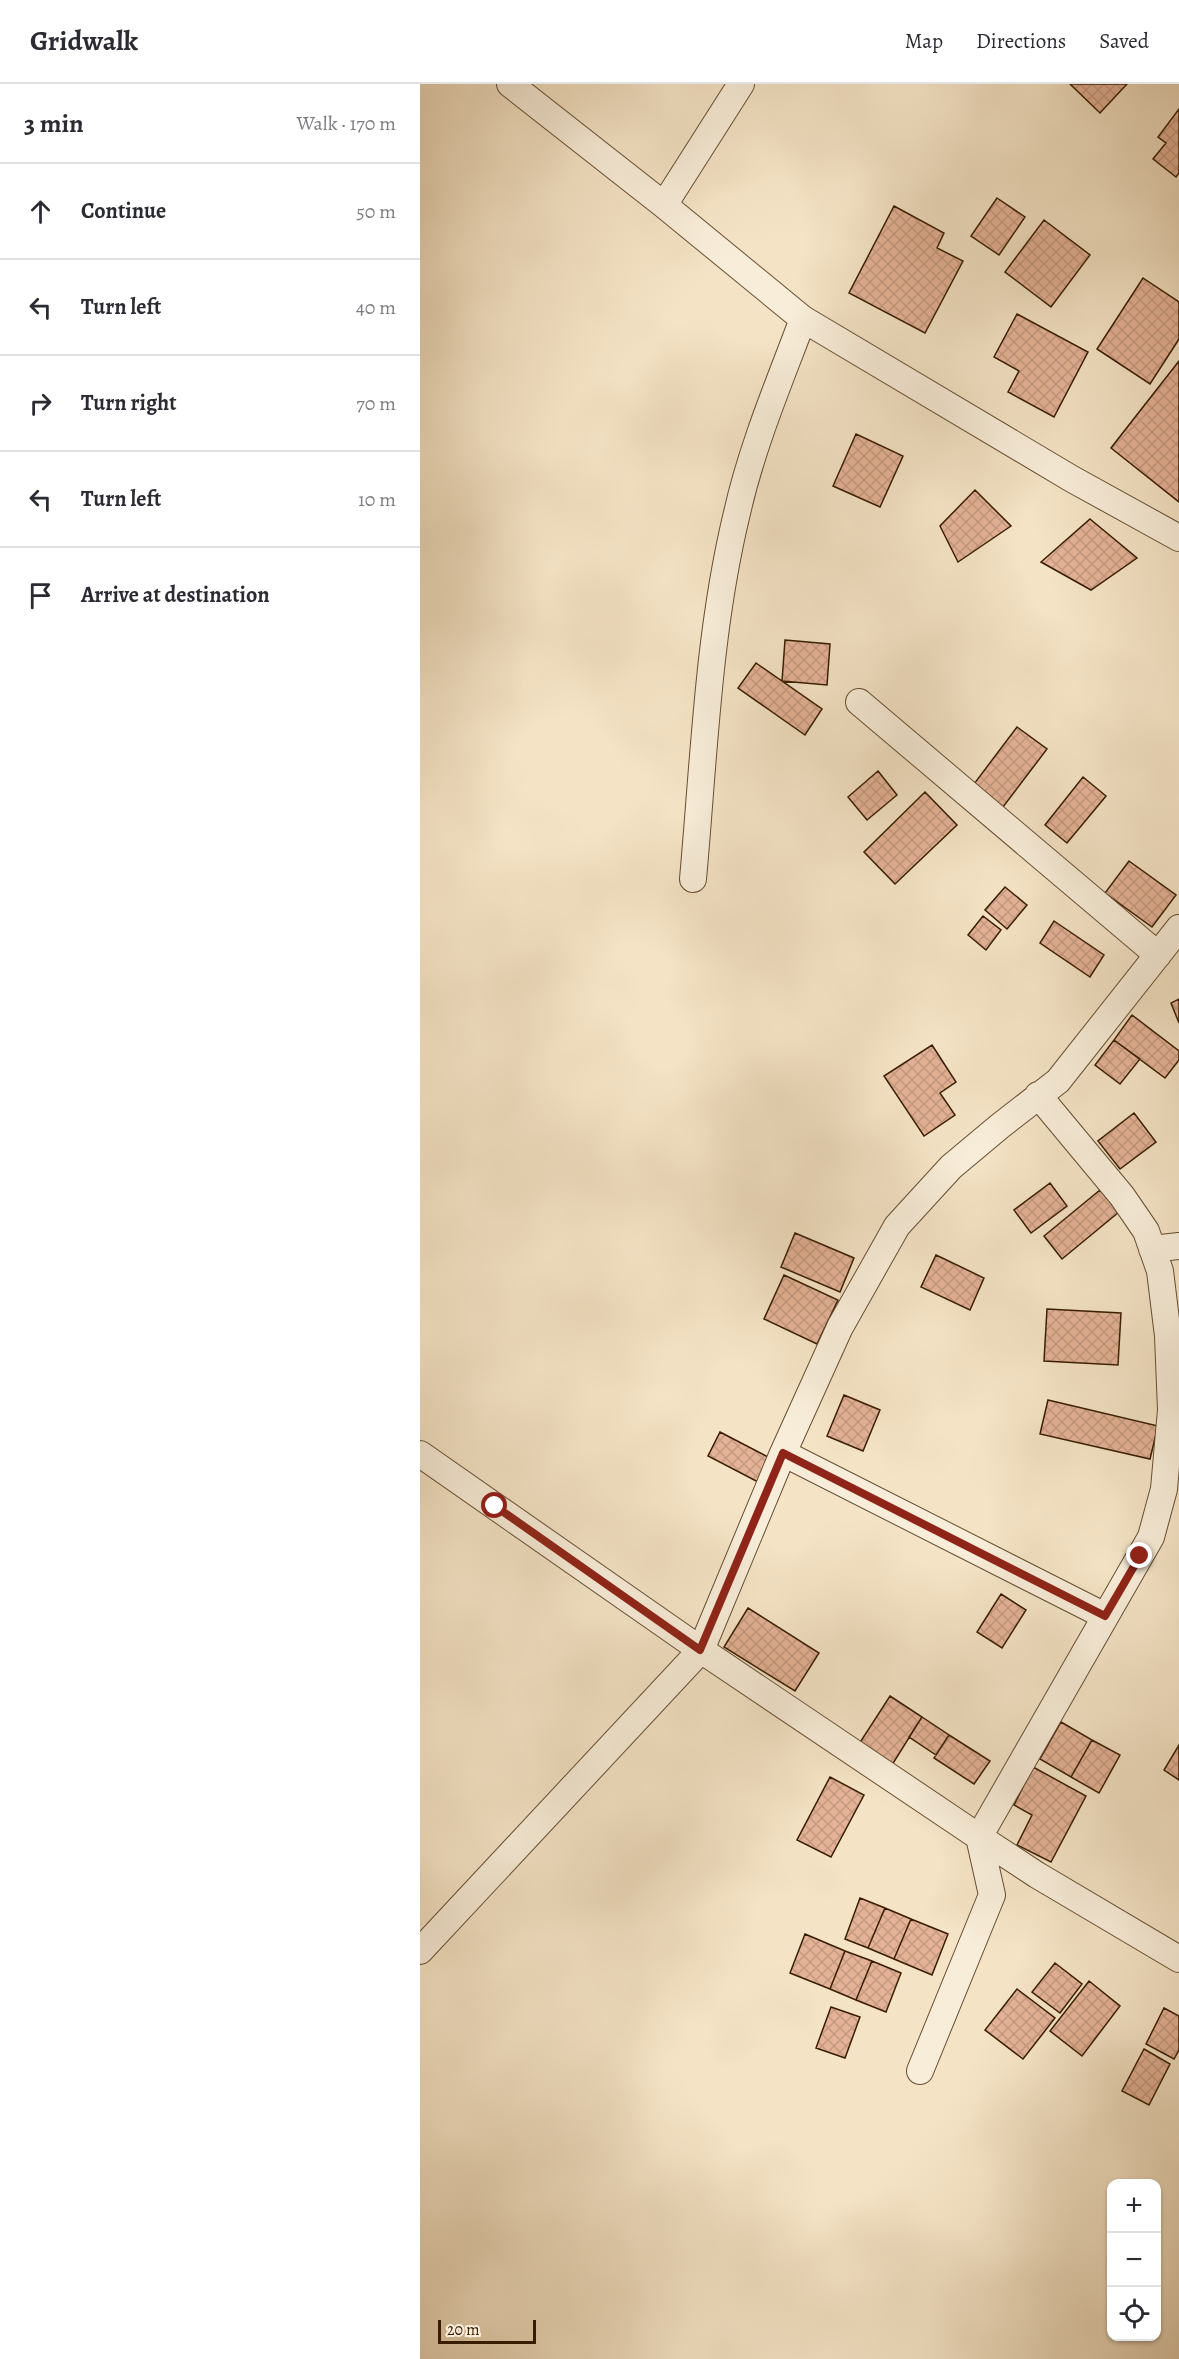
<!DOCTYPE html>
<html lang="en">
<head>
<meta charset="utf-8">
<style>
	:root { --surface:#fff; --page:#f7f7f7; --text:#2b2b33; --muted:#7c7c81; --line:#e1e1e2 }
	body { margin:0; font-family:Alegreya,serif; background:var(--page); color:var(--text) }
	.controls { position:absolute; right:18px; bottom:18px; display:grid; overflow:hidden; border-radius:12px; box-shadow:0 2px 4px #0004 }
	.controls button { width:54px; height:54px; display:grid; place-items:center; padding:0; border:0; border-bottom:2px solid var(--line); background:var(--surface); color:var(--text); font:30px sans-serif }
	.scale { position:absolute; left:18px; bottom:15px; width:98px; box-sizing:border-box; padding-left:6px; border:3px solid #381d01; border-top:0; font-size:16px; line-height:21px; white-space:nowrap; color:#381d01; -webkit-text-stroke:4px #f8edd9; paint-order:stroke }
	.stop { position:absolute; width:18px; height:18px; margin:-14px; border:4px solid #8f2418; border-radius:50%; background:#fff }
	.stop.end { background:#8f2418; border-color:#fff; box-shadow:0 2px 6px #0008 }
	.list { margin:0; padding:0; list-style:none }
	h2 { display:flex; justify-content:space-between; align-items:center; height:78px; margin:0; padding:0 24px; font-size:26px }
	h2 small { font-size:20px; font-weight:400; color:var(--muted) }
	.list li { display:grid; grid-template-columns:39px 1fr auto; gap:18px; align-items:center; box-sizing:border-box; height:96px; padding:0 24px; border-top:2px solid var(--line) }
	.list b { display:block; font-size:22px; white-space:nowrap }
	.list em { font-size:20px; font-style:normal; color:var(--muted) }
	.icon { flex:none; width:33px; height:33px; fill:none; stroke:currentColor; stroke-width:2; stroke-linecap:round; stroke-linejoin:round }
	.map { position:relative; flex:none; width:759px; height:2275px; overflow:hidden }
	header { display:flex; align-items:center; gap:36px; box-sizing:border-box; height:84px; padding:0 30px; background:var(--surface); border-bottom:2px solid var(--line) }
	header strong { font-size:28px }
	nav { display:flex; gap:33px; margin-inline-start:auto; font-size:21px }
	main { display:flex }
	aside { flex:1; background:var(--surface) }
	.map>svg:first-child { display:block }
</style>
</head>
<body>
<header>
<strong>Gridwalk</strong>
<nav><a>Map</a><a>Directions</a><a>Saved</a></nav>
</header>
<main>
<aside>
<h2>3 min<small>Walk · 170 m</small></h2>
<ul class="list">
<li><svg class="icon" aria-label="ahead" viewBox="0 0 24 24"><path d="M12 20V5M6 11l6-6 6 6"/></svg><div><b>Continue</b></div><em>50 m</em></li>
<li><svg class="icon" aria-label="left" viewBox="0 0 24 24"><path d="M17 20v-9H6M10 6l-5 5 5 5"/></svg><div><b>Turn left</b></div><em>40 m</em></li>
<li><svg class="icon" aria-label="right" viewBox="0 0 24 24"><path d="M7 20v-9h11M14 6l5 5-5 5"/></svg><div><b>Turn right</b></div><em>70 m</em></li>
<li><svg class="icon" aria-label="left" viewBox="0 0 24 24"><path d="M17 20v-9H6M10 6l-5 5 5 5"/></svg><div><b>Turn left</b></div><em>10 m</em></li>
<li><svg class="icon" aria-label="arrive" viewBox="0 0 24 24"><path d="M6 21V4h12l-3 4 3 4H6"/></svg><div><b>Arrive at destination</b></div></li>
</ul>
</aside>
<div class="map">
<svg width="759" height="2275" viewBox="0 0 759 2275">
	<defs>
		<pattern id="building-cross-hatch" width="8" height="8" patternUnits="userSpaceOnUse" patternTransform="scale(1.5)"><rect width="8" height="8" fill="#e4b296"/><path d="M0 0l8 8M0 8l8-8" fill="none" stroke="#c49980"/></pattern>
	</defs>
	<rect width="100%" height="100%" fill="#f4e3c5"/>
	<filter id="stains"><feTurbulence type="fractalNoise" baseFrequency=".00333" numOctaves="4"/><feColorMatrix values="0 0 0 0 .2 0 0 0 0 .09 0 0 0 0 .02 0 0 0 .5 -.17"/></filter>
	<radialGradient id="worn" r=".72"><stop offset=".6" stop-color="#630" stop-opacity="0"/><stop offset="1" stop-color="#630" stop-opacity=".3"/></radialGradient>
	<!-- building -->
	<path fill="url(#building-cross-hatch)" stroke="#381d01" stroke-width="1.5" d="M650 0H707L680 29Z
		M759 25V89L756 93 733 75 746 59 738 53Z
		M577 114 605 133 579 171 551 152Z
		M474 122 524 149 517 164 543 177 505 249 429 209Z
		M624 136 670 171 631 223 585 188Z
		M723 194 759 218V255L730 300 677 265Z
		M597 230 668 268 634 333 588 308 599 287 574 273Z
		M759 277V418L691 364Z
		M436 350 483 372 460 423 413 402Z
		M555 406 591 442 538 478 520 442Z
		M670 435 717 474 671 506 621 478Z
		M365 556 410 560 407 601 362 597Z
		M336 579 402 625 385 651 318 604Z
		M597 643 627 665 583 723 554 700Z
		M458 687 477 711 447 736 428 713Z
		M663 693 686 712 647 759 625 741Z
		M505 708 537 741 475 800 444 768Z
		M709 777 756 811 732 843 685 809Z
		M585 803 607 821 587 845 565 826Z
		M563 832 581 846 566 866 548 851Z
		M634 837 684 871 670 893 620 859Z
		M759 915V939L751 919Z
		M712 931 759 967V976L745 994 694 956Z
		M694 956 720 975 700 1000 675 981Z
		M512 961 536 998 520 1009 535 1031 504 1052 464 992Z
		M714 1029 736 1058 700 1085 678 1057Z
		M630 1099 647 1122 611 1149 594 1126Z
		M680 1106 699 1128 642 1175 624 1152Z
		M375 1149 434 1174 420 1208 361 1183Z
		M516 1171 564 1194 550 1226 501 1203Z
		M364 1191 418 1216 397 1260 344 1235Z
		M627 1225 701 1229 698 1281 624 1277Z
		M424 1311 460 1326 443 1367 407 1352Z
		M628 1316 738 1342 730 1375 620 1350Z
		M300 1348 352 1375 340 1399 288 1372Z
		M581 1510 606 1526 582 1564 557 1548Z
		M328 1524 399 1569 375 1607 304 1563Z
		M470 1612 502 1633 472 1681 439 1660Z
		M502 1633 529 1651 516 1671 489 1653Z
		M641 1638 672 1656 651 1693 620 1675Z
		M529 1651 570 1677 554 1700 514 1674Z
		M672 1656 700 1671 679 1709 651 1693Z
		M759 1661V1696L744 1686Z
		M613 1683 666 1712 631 1778 597 1761 612 1731 594 1721Z
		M410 1693 444 1711 411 1773 377 1756Z
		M440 1814 465 1824 448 1864 425 1855Z
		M465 1824 491 1835 474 1875 448 1864Z
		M491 1835 528 1850 512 1891 474 1875Z
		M385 1850 425 1867 410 1905 370 1889Z
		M425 1867 452 1877 436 1916 410 1905Z
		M452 1877 481 1889 466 1928 436 1916Z
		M635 1879 662 1900 640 1929 612 1908Z
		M669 1897 700 1922 662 1972 630 1947Z
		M597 1905 635 1934 603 1975 565 1946Z
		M411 1923 440 1933 425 1974 396 1964Z
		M744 1924 759 1932V1966L754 1975 726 1960Z
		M724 1965 750 1980 729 2021 702 2007Z"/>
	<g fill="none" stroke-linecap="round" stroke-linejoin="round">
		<!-- minor casing -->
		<g stroke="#674e32" stroke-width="28">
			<path id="minor" d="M90 0 244 121 383 235 652 395 759 454
				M244 121 321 0
				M439 618 738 871
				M273 795C284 674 288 548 317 429 332 362 359 299 383 235
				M732 1165 759 1162
				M363 1369 685 1532
				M0 1370 281 1566 559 1753 617 1791 759 1875
				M0 1867 281 1566 363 1369 420 1243 477 1142 531 1083 580 1042 638 997 759 844
				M500 1987 572 1811 559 1753 731 1453 744 1405 751 1326 748 1252 740 1187 726 1147 702 1112 618 1011"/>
		</g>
		<!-- minor -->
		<use href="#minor" stroke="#f8edd9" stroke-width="26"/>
	</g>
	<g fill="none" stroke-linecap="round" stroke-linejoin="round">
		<!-- route -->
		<path stroke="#8f2418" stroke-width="8" d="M75 1422 280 1566 363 1369 685 1532 720 1472"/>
	</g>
	<rect width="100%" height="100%" filter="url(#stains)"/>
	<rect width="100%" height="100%" fill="url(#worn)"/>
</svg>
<div class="controls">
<button>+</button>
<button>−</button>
<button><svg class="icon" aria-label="locate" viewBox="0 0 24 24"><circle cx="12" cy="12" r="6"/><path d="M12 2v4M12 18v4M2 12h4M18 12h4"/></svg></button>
</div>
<div class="scale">20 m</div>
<div class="stop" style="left:75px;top:1422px"></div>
<div class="stop end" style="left:720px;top:1472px"></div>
</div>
</main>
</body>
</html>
